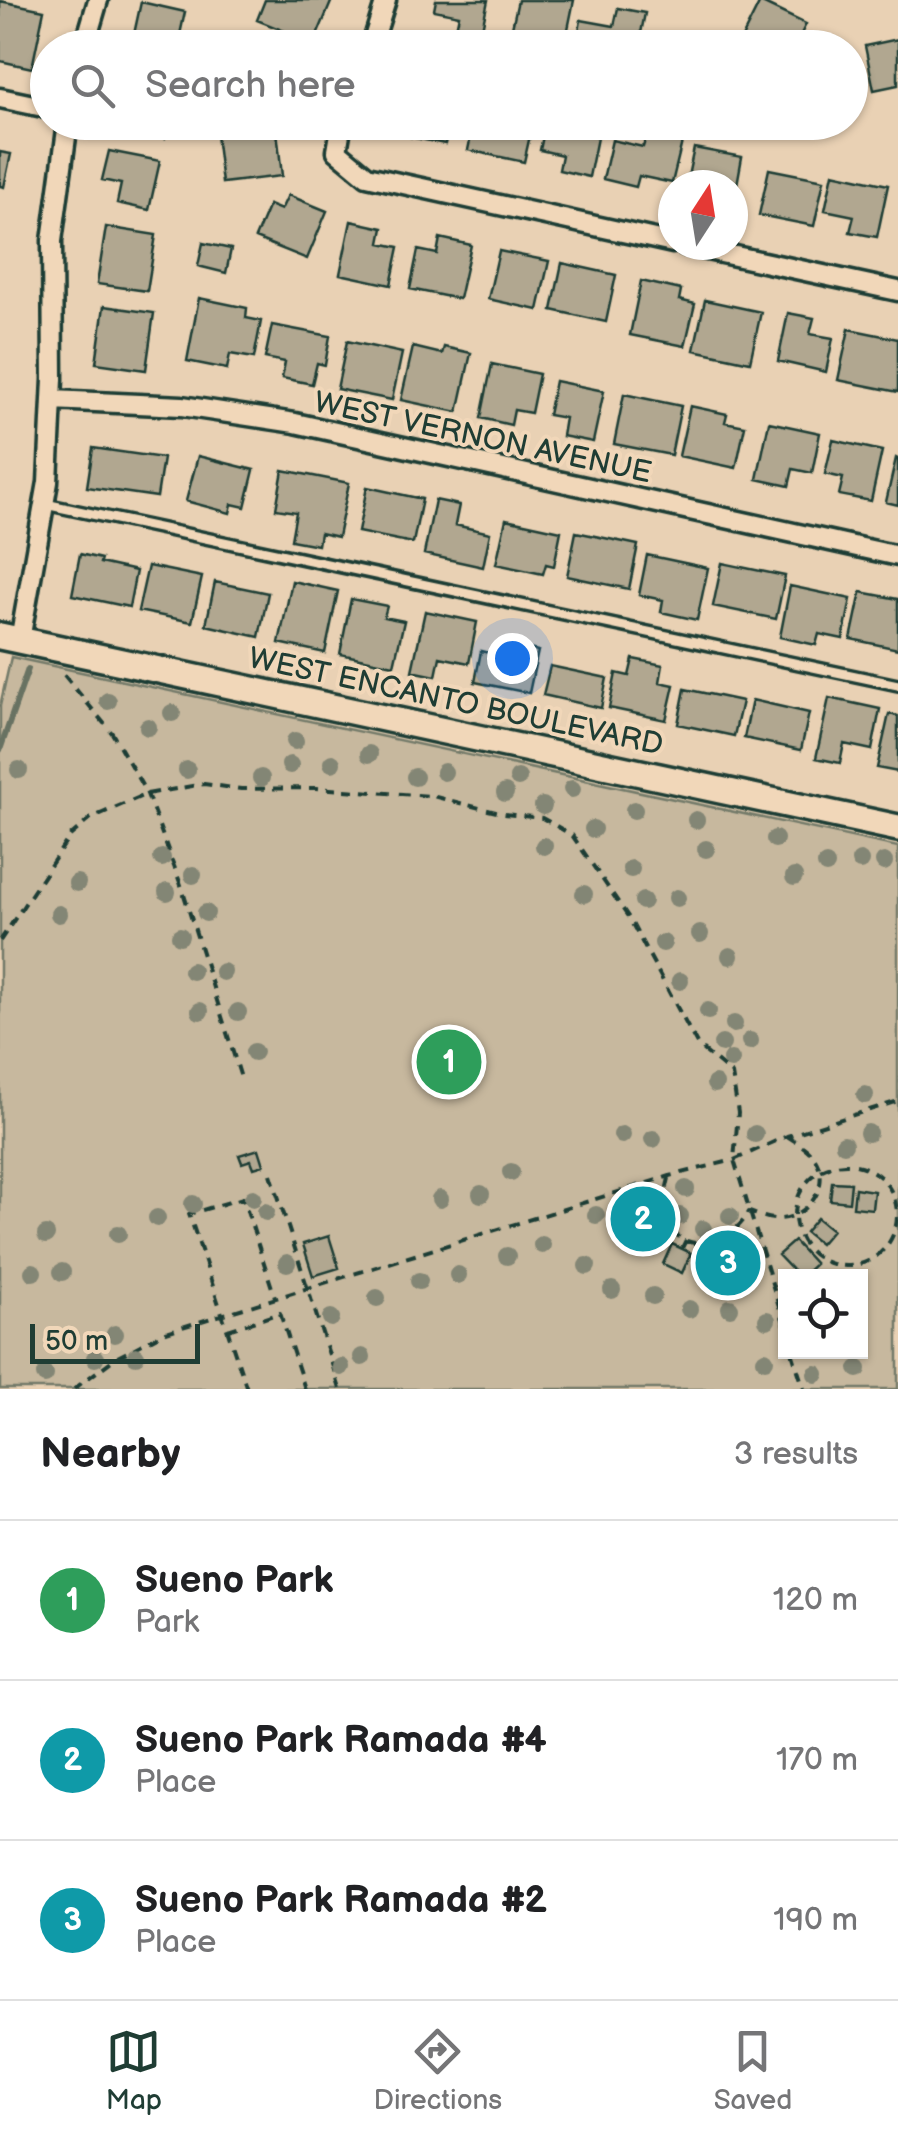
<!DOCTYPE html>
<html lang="en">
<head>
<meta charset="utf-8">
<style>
	:root { --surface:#fff; --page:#f2f2f2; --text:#202124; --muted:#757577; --line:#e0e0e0; --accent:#1f3d34 }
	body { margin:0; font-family:"Balsamiq Sans",sans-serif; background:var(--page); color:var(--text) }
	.controls { position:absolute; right:30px; bottom:30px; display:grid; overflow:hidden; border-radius:0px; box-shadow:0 2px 8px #0004 }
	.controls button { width:90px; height:90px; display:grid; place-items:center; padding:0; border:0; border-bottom:2px solid var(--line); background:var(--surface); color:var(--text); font:50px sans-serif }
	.compass { position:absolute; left:658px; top:170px; width:90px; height:90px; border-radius:50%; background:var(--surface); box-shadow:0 2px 8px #0004; rotate:12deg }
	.scale { position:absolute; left:30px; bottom:25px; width:170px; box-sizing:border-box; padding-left:10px; border:5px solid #1f3d34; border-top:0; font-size:28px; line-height:35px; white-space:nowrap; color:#1f3d34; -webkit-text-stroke:8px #f1d7b9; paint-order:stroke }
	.you { position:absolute; left:512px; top:658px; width:35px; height:35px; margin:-25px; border:8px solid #fff; border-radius:50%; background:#1a73e8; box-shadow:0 0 0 15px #1a73e833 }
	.badge { display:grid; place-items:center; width:65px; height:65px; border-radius:50%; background:var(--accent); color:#fff; font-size:32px; font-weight:700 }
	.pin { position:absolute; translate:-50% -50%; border:5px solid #fff; box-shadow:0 2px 10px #0006 }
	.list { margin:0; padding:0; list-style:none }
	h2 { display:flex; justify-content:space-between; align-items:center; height:130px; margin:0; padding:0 40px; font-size:42px }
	h2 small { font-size:32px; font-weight:400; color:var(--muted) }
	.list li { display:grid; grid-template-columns:65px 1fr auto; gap:30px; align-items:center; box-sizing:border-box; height:160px; padding:0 40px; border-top:2px solid var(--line) }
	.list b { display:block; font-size:38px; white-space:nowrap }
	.list p { margin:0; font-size:32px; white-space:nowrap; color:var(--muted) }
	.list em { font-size:32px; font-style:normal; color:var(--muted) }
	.icon { flex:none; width:55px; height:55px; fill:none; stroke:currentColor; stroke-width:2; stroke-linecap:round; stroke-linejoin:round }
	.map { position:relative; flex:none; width:898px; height:1389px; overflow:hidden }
	.search { position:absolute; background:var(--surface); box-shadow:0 2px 8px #0004; left:30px; right:30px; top:30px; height:110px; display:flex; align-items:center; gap:25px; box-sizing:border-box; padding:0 35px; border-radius:55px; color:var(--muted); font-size:38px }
	.sheet { height:610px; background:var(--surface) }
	nav { display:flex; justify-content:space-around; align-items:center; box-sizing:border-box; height:140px; border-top:2px solid var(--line); background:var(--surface); font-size:28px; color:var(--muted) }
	nav a { display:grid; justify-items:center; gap:5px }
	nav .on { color:var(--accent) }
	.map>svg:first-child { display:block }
</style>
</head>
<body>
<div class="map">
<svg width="898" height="1389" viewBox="0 0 898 1389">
	<rect width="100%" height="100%" fill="#e9d1b4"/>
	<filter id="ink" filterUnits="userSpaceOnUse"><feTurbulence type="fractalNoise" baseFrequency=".01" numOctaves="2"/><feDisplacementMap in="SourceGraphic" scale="20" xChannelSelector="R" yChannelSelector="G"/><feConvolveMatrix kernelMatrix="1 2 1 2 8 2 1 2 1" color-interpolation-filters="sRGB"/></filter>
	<g filter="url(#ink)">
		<!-- green -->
		<path fill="#c7b89e" stroke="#737a69" stroke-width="2.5" fill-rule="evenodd" d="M11 657 898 847V1389H0V706ZM786 1276H860V1352H786Z"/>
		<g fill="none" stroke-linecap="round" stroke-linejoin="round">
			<!-- stream -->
			<path stroke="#687262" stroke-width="6" d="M0 750 28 669"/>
		</g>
		<!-- building -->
		<path fill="#b1a790" stroke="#1f3d34" stroke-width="2.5" d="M265 0H332L314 43 257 20Z
			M436 0H488L480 38 455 33 459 15 434 10Z
			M518 0H574L565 44 511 32Z
			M0 1 44 10 32 68 0 61Z
			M141 2 185 12 177 48H131Z
			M760 2 806 24 794 48H737Z
			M618 8 645 13 638 48H576L581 20 614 26Z
			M670 35 726 47V48H667Z
			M898 39V85L874 90 865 46Z
			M114 122H168L165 138 113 128Z
			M254 122H276L282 176 222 183 215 127Z
			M387 122H449L445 144 385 132Z
			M474 122H533L524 162 468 150Z
			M546 122 600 123 589 177 559 170 562 155 540 150Z
			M647 134 682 142 672 183 639 176 636 187 603 179 612 140 643 147Z
			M694 148 742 157 733 207V185H705L687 181Z
			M109 151 160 161 149 210 117 203 121 184 102 180Z
			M0 152 11 154 4 187 0 186Z
			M769 169 824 180 814 226 759 215Z
			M833 173 888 185 877 237 850 232 854 216 825 210Z
			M288 195 327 211 307 259 255 238 269 205 281 210Z
			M351 221 383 228 380 243 399 247 391 285 340 274Z
			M106 227 156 235 147 291 97 284Z
			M440 238 471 245 459 299 410 289 418 250 437 254Z
			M203 243 231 249 226 273 198 266Z
			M499 251 549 261 538 310 488 299Z
			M562 263 616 275 606 322 552 310Z
			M641 281 681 290 679 300 695 304 685 346 630 335Z
			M199 298 247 308 246 318 261 321 254 358 230 354 227 369 187 361Z
			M705 300 761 312 750 362 694 350Z
			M104 306 154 313 146 370 96 363Z
			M788 313 814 318 810 334 833 338 826 372 778 361Z
			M272 325 330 336 325 365 317 363 312 384 282 378 285 362 265 358Z
			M849 329 898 339V392L838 380Z
			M347 341 402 353 392 400 337 389Z
			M413 347 442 354 444 347 471 353 458 412 401 400Z
			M492 364 539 374 531 413 514 410 511 425 481 418Z
			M555 381 604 391 593 442 562 436 565 418 548 415Z
			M624 394 681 406 671 455 614 444Z
			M690 406 727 414 725 422 745 426 736 468 679 456Z
			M769 422 820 433 812 473 793 469 789 486 757 479Z
			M833 440 882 451 871 501 839 495 843 478 825 474Z
			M93 448 163 458 157 497 87 487Z
			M198 456 254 470 245 507 232 504 230 513 186 501Z
			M896 458 898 459V505L886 502Z
			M283 470 349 483 338 537 320 533 318 545 291 540 296 512 276 509Z
			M367 487 422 499 413 543 358 532Z
			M435 500 459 505 455 525 490 533 483 567 424 554Z
			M506 519 561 531 554 566 546 564 543 574 496 564Z
			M576 532 638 545 629 589 567 576Z
			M80 554 101 559 100 563 136 571 129 607 72 595Z
			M647 555 708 568 697 620 661 612 663 600 639 595Z
			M722 563 785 576 776 619 713 606Z
			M148 566 202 577 192 622 138 611Z
			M292 581 338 591 325 653 279 643Z
			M215 582 268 593 259 637 206 625Z
			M790 586 851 599 843 639 819 634 816 645 780 637Z
			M861 592 898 599V649L851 639Z
			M351 599 387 606 384 617 404 621 394 665 340 654Z
			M425 611 477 622 469 663 440 657 436 676 412 671Z
			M500 643 538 651 529 693 475 682 481 651 497 655Z
			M633 659 663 665 660 682 674 685 666 720 609 708 616 673 629 676Z
			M550 666 607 678 601 708 543 695Z
			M685 689 742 701 734 736 678 724Z
			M829 698 880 709 872 750 844 744 840 763 816 758Z
			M752 700 809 713 801 750 744 738Z
			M889 714 898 716V772L877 768Z
			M259 1149 264 1165 254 1168 251 1160 242 1163 239 1155Z
			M832 1182 851 1183 849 1202 830 1200Z
			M855 1188 874 1191 872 1209 853 1207Z
			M650 1205 656 1225 636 1231 630 1211Z
			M817 1218 832 1230 820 1244 805 1232Z
			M329 1236 339 1268 313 1276 303 1244Z
			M794 1241 815 1264 802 1276H798L778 1255Z
			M672 1244 691 1253 682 1273 663 1264Z
			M735 1249 742 1270 722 1276 715 1256Z"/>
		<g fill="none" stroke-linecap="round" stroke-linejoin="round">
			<!-- lane casing -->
			<g stroke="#1f3d34" stroke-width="16">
				<path id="lane" d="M45 504 898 685"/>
			</g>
			<!-- street casing -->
			<g stroke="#1f3d34" stroke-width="25">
				<path id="street" d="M84 48 98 0
					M371 48 386 0
					M0 98 48 108
					M342 122 337 151 367 176 673 243
					M684 245 898 291
					M52 400 182 406 295 423 898 556
					M20 640 48 482 53 379 52 241 68 122"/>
			</g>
			<!-- secondary casing -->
			<g stroke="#1f3d34" stroke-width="32">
				<path id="secondary" d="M0 636 898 828"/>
			</g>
			<!-- path -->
			<path stroke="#1f3d34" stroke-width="4" stroke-dasharray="10 8" stroke-linecap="butt" d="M64 675 112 733 147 794 181 885 241 1078
				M0 941 70 836 91 818 147 794 204 784 241 789 317 788 432 796 504 814 542 818 572 835 629 918 698 1046 732 1074 738 1113 734 1160 786 1329
				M795 1215a51 51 0 1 1 102 0a51 51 0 1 1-102 0Z
				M271 1174 340 1389
				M669 1178C667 1188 663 1199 665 1210 672 1259 729 1249 749 1212 759 1215 769 1220 780 1219 806 1217 830 1189 817 1162 811 1150 798 1143 787 1136
				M653 1214 665 1211
				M720 1241 724 1253
				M682 1248 686 1240
				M228 1330 280 1313 305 1389
				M792 1352 804 1389
				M74 1389 114 1359 163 1333 670 1176 734 1160 787 1136 898 1101
				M247 1389 189 1214 243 1198 275 1297"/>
			<!-- lane -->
			<use href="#lane" stroke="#f1d7b9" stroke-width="9"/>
			<!-- street -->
			<use href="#street" stroke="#f1d7b9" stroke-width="18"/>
			<!-- secondary -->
			<use href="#secondary" stroke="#f1d7b9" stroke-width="25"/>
		</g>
		<!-- trees -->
		<g fill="#838674">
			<circle cx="108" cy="701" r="9"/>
			<circle cx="172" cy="713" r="9"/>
			<circle cx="148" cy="727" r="9"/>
			<circle cx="295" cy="741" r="9"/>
			<circle cx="369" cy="754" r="9"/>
			<circle cx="332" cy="763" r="9"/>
			<circle cx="290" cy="765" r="9"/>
			<circle cx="19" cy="770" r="9"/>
			<circle cx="187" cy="770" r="9"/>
			<circle cx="444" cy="772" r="9"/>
			<circle cx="415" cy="777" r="9"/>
			<circle cx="261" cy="778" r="9"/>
			<circle cx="518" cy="778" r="9"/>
			<circle cx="572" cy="789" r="9"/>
			<circle cx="505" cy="793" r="9"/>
			<circle cx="543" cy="806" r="9"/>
			<circle cx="634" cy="810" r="9"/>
			<circle cx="696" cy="820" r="9"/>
			<circle cx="593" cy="829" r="9"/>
			<circle cx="775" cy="839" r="9"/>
			<circle cx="544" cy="846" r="9"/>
			<circle cx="706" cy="849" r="9"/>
			<circle cx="162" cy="858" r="9"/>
			<circle cx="860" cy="861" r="9"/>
			<circle cx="884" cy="862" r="9"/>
			<circle cx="826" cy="865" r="9"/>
			<circle cx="631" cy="869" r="9"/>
			<circle cx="193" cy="875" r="9"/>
			<circle cx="794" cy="877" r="9"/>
			<circle cx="77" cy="883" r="9"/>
			<circle cx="167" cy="892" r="9"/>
			<circle cx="584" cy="894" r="9"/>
			<circle cx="677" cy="898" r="9"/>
			<circle cx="643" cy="901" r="9"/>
			<circle cx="206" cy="913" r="9"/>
			<circle cx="59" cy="914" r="9"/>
			<circle cx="700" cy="934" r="9"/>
			<circle cx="180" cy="936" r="9"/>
			<circle cx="663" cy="943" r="9"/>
			<circle cx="730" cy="956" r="9"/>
			<circle cx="192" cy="971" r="9"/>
			<circle cx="223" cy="972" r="9"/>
			<circle cx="680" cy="981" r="9"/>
			<circle cx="200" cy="1011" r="9"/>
			<circle cx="708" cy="1011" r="9"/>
			<circle cx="238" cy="1012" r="9"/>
			<circle cx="734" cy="1024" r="9"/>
			<circle cx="750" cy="1041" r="9"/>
			<circle cx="722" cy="1044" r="9"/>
			<circle cx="254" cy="1052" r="9"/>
			<circle cx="731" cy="1060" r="9"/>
			<circle cx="715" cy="1084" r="9"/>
			<circle cx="865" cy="1095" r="9"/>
			<circle cx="868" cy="1133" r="9"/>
			<circle cx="755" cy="1134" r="9"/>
			<circle cx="622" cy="1135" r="9"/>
			<circle cx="653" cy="1139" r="9"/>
			<circle cx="844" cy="1144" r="9"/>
			<circle cx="511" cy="1172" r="9"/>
			<circle cx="686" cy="1189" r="9"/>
			<circle cx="481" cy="1194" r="9"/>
			<circle cx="645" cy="1194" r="9"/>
			<circle cx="253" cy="1198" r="9"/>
			<circle cx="440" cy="1199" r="9"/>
			<circle cx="193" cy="1204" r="9"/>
			<circle cx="266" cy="1212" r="9"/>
			<circle cx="596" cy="1215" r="9"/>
			<circle cx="680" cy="1216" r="9"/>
			<circle cx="730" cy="1216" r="9"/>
			<circle cx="157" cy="1218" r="9"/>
			<circle cx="703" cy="1229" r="9"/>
			<circle cx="118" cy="1234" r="9"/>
			<circle cx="46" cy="1235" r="9"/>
			<circle cx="654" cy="1243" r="9"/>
			<circle cx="542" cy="1245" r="9"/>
			<circle cx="507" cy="1256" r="9"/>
			<circle cx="287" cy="1263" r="9"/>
			<circle cx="701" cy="1264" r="9"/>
			<circle cx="587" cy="1266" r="9"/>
			<circle cx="750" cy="1271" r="9"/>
			<circle cx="33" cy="1272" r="9"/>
			<circle cx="62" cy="1272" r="9"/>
			<circle cx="458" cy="1275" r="9"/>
			<circle cx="419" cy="1281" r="9"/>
			<circle cx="612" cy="1290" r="9"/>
			<circle cx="653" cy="1296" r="9"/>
			<circle cx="377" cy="1298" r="9"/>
			<circle cx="730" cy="1308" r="9"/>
			<circle cx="689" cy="1309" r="9"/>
			<circle cx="331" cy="1318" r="9"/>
			<circle cx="767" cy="1320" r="9"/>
			<circle cx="115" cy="1334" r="9"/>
			<circle cx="136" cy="1356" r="9"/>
			<circle cx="362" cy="1357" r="9"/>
			<circle cx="95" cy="1358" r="9"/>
			<circle cx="765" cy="1360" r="9"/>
			<circle cx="341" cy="1367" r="9"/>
			<circle cx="858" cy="1369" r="9"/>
			<circle cx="816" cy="1374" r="9"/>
			<circle cx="45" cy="1375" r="9"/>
		</g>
	</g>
	<g text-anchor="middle" stroke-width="8" stroke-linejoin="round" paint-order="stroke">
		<!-- street labels -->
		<g font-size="30" fill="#1f3d34" stroke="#f1d7b9">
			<text transform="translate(483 437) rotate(12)" y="10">WEST VERNON AVENUE</text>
			<text transform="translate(456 701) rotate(12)" y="10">WEST ENCANTO BOULEVARD</text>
		</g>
	</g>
</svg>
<div class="controls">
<button><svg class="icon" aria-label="locate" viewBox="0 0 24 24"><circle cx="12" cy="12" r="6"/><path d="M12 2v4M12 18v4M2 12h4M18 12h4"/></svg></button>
</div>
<svg class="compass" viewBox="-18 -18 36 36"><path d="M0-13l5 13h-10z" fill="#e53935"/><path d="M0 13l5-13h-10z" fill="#757577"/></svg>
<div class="scale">50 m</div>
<div class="you"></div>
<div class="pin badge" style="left:449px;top:1062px;background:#2e9e5b">1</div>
<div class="pin badge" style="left:643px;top:1219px;background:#0f9aa8">2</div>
<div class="pin badge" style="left:728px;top:1263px;background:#0f9aa8">3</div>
<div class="search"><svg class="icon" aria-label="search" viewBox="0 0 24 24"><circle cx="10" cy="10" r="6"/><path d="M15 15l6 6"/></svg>Search here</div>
</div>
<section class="sheet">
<h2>Nearby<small>3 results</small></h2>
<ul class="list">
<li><span class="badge" style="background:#2e9e5b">1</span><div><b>Sueno Park</b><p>Park</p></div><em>120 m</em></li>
<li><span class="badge" style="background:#0f9aa8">2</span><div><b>Sueno Park Ramada #4</b><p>Place</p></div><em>170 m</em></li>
<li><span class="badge" style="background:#0f9aa8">3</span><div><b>Sueno Park Ramada #2</b><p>Place</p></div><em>190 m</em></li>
</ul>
</section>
<nav>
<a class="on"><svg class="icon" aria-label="map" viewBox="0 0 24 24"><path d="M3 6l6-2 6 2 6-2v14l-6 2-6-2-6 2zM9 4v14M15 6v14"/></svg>Map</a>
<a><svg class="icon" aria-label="directions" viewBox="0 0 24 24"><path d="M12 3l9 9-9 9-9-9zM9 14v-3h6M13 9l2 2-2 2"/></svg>Directions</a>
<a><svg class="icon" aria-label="saved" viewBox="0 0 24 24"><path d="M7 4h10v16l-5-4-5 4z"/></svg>Saved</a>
</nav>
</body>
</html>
